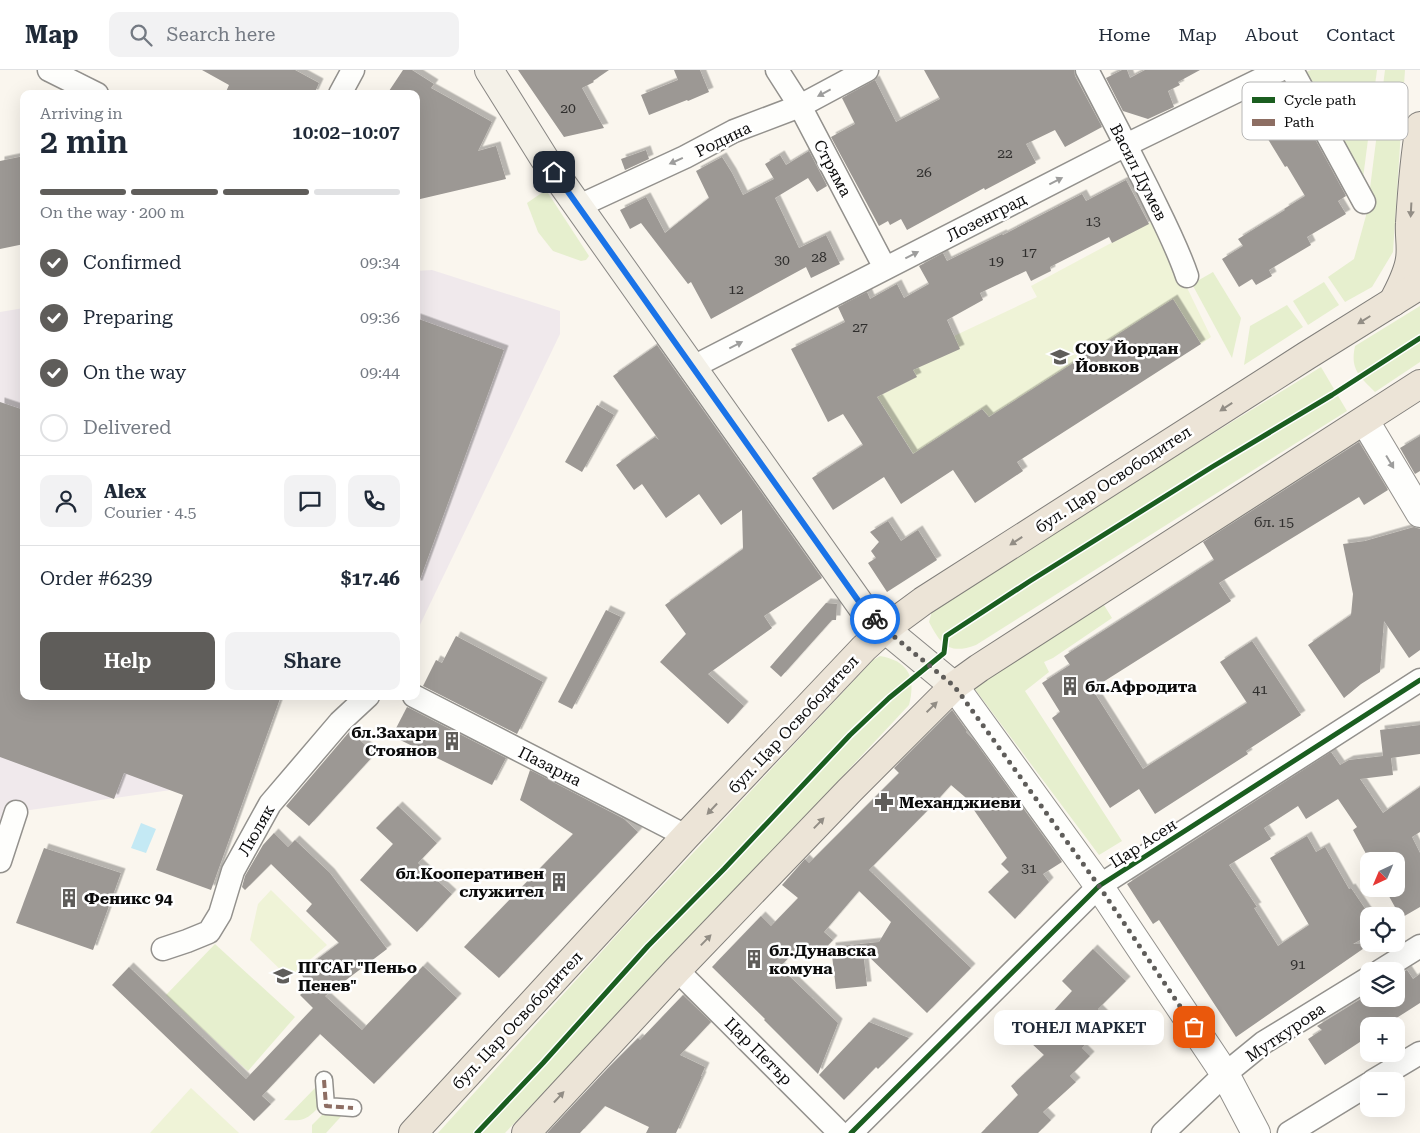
<!DOCTYPE html>
<html lang="en">
<head>
<meta charset="utf-8">
<style>
  :root { --surface:#fff; --page:#f2f2f3; --text:#1f2937; --muted:#747a83; --line:#e0e1e3; --accent:#5f5d5a }
  body { margin:0; font-family:"Roboto Serif",serif; background:var(--page); color:var(--text); height:100vh; display:flex; flex-direction:column; font-size:19px; white-space:nowrap }
  * { box-sizing:border-box; margin:0 }
  p { font-size:16px; color:var(--muted) }
  .icon { flex:none; width:28px; height:28px; fill:none; stroke:currentColor; stroke-width:2; stroke-linecap:round; stroke-linejoin:round }
  .map { position:relative; flex:1; overflow:hidden }
  .details { position:absolute; left:20px; top:20px; width:400px; height:610px; display:flex; flex-direction:column; background:var(--surface); border-radius:10px; box-shadow:0 5px 20px #0002 }
  .details>* { flex:none }
  .needle { width:32px; rotate:224deg }
  .controls { position:absolute; left:1360px; top:782px; display:grid; gap:10px }
  .controls a { display:grid; place-items:center; width:45px; height:45px; border-radius:10px; background:var(--surface); box-shadow:0 5px 20px #0002; font-size:25px }
  .pin { position:absolute; display:grid; place-items:center; width:42px; height:42px; color:#fff; margin:-21px; border-radius:10px; box-shadow:0 2px 8px #0006 }
  .courier { position:absolute; display:grid; place-items:center; width:50px; height:50px; margin:-25px; border:4px solid #1a73e8; border-radius:50%; background:#fff; color:#222; box-shadow:0 1px 6px #0007 }
  .bubble { position:absolute; height:35px; border-radius:10px; background:var(--surface); box-shadow:0 5px 20px #0002; font-size:16px; font-weight:600; line-height:35px; text-align:center }
  .head em { font-style:normal; font-weight:600 }
  .head div { display:flex; flex-direction:column-reverse }
  .head { display:flex; align-items:center; justify-content:space-between; height:85px; padding:0 20px }
  h1 { font-size:32px; font-weight:600; line-height:38px }
  .bar { display:grid; grid-template-columns:repeat(4,1fr); gap:8px 5px; align-content:center; height:60px; padding:0 20px }
  .bar i { height:6px; border-radius:4px; background:var(--line) }
  .bar .selected { background:var(--accent) }
  .bar p { grid-column:span 4 }
  .line { display:flex; align-items:center; gap:12px; padding:0 20px; border-top:1px solid var(--line) }
  .line div { flex:1 }
  .round { display:grid; place-items:center; flex:none; width:52px; height:52px; border-radius:10px; background:var(--page) }
  ol { padding:0 20px; list-style:none }
  li { display:flex; align-items:center; gap:15px; height:55px }
  li p { margin-inline-start:auto }
  li .icon { padding:5px; border-radius:50%; background:var(--accent); color:#fff; stroke-width:4 }
  li:last-child { color:var(--muted) }
  li i { width:28px; height:28px; border:2px solid var(--line); border-radius:50% }
  .action { display:flex; gap:10px; margin-top:auto; padding:10px 20px }
  .action a { flex:1; height:58px; border-radius:10px; background:var(--accent); color:#fff; font-size:20px; font-weight:600; line-height:58px; text-align:center }
  .action a+a { background:var(--page); color:var(--text) }
  header { display:flex; align-items:center; gap:30px; box-sizing:border-box; height:70px; padding:0 25px; background:var(--surface); border-bottom:1px solid var(--line) }
  header strong { font-size:24px }
  nav { display:flex; gap:28px; margin-inline-start:auto; font-size:18px }
  .search { width:350px; height:45px; background:var(--page); display:flex; align-items:center; gap:12px; box-sizing:border-box; padding:0 18px; border-radius:10px; color:var(--muted); font-size:19px }
  .map>svg:first-child { display:block }
</style>
</head>
<body>
<header>
<strong>Map</strong>
<div class="search"><svg class="icon" aria-label="search" viewBox="0 0 24 24"><circle cx="10" cy="10" r="6"/><path d="M15 15l6 6"/></svg>Search here</div>
<nav><a>Home</a><a>Map</a><a>About</a><a>Contact</a></nav>
</header>
<div class="map">
<svg width="1420" height="1063" viewBox="0 0 1420 1063">
  <defs>
    <filter id="shadow"><feDropShadow dx="4.5" dy="-4.5" stdDeviation="0" flood-color="#0004"/></filter>
  </defs>
  <rect width="100%" height="100%" fill="#faf6ee"/>
  <!-- industrial -->
  <g fill="#f0e9ec">
    <path d="M432 200 560 241V264L416 563V201Z"/>
    <path d="M24 238V626L171 720 16 742 0 791V242Z"/>
  </g>
  <!-- green -->
  <g fill="#e6efce">
    <path d="M1311 0H1377L1362 116 1301 4Z"/>
    <path d="M1385 0H1405L1393 182 1372 217 1345 232 1328 207 1354 189 1367 142Z"/>
    <path d="M546 120 589 186 586 190 581 191 553 181 538 162 527 133Z"/>
    <path d="M1213 202 1241 248 1232 288 1192 214Z"/>
    <path d="M1324 212 1339 235 1308 255 1293 231Z"/>
    <path d="M1287 235 1303 257 1244 295 1250 256Z"/>
    <path d="M1420 236V292L1375 322C1359 306 1350 299 1355 276Z"/>
    <path d="M1321 297 1347 341 976 575C949 585 941 575 929 552L932 541 954 523Z"/>
    <path d="M1099 527 1112 548 1053 588 1044 592 1049 602 1025 621 1122 771 1099 785 974 618 990 597Z"/>
    <path d="M880 586C909 591 916 608 909 635L664 897 505 1063H438L624 857 873 590Z"/>
    <path d="M215 874 295 947 248 1001 166 925Z"/>
    <path d="M317 1016 321 1035C306 1050 305 1051 284 1050Z"/>
    <path d="M327 1040 346 1041 326 1063H312V1055Z"/>
  </g>
  <!-- pitch -->
  <g fill="#eff3d7">
    <path d="M1154 150 1211 267 1201 274 1173 230 989 347 982 339 934 370 916 388 877 327 916 307 913 300 922 296 954 266 1037 227 1031 216Z"/>
    <path d="M271 820 327 875 289 908 250 870 258 834Z"/>
    <path d="M191 1018 239 1063H150Z"/>
  </g>
  <!-- water -->
  <path fill="#c4e9f4" d="M141 753 156 759 146 783 131 778Z"/>
  <!-- building -->
  <g fill="#9c9894" filter="url(#shadow)">
    <path d="M202 0H295L319 13 314 24H225L229 15Z"/>
    <path d="M403 0H412L434 14 431 18 492 52 478 81 496 76 506 109 416 130V24H387Z"/>
    <path d="M518 0H609L593 11 594 12 582 18 604 58 564 67Z"/>
    <path d="M674 0H700L709 22 688 31 687 30 649 45 641 25 678 10Z"/>
    <path d="M924 0H1074L1075 6 1102 57 1065 77 1055 60 1026 74 1036 93 985 120 984 118 907 160 901 149 890 155 888 151 879 156 831 67 855 54 842 28 875 10 896 52 940 29Z"/>
    <path d="M1122 0H1127L1130 8 1145 0H1200L1178 12 1180 15 1168 21 1174 37 1148 49 1123 41 1106 8Z"/>
    <path d="M1282 19 1293 36 1296 34 1346 126 1338 131 1346 144 1307 167 1311 175 1269 200 1272 206 1256 215 1252 209 1239 217 1222 189 1243 176 1238 169 1285 140 1284 139 1305 126 1287 96 1285 97 1255 48 1265 42 1259 33Z"/>
    <path d="M646 80 649 89 625 100 621 89Z"/>
    <path d="M809 81 827 116 817 122 808 108 775 128 799 178 826 165 840 194 811 208 806 197 711 249 691 212 688 214 641 153 630 159 620 140 646 127 665 163 709 128 696 101 722 87 732 103 743 125 774 109 765 94 780 85 786 95Z"/>
    <path d="M24 86V174L0 179V91Z"/>
    <path d="M1126 110 1149 154 1112 173 1109 167 1050 197 1051 201 1031 211 1026 201 980 223 983 230 947 250 960 279 913 300 917 307 877 327 913 384 982 339 989 347 1173 229 1201 274 1017 392 1023 401 975 433 953 400 901 434 884 407 833 440 812 408 863 375 843 344 828 352 791 279 845 252 838 237 867 222 870 229 897 214 904 228 929 214 919 196 943 183 947 191 1002 164 1003 165 1082 124 1086 131Z"/>
    <path d="M416 248 504 280 418 515H416Z"/>
    <path d="M657 275 822 508 764 546 772 558 708 604 744 636 728 654 660 592 686 564 665 535 743 479 742 440 721 455 699 424 666 448 642 414 634 420 616 395 655 367 659 370 613 306Z"/>
    <path d="M0 332 24 340V626H281L211 820 156 800 183 725 124 703 114 729 0 687Z"/>
    <path d="M597 335 614 345 582 402 565 392Z"/>
    <path d="M1420 366V401L1415 404 1400 378Z"/>
    <path d="M1359 372 1388 420 1364 435 1359 427 1219 513 1231 531 1092 619 1143 699 1247 633 1220 592 1252 571 1301 645 1246 681 1248 684 1155 744 1139 719 1110 738 1052 648 1060 642 1042 613 1070 595 1064 586 1214 490 1203 472Z"/>
    <path d="M888 451 901 471 918 460 937 490 887 522 868 493 876 488 871 481 879 472 870 462Z"/>
    <path d="M1414 457 1420 459V580L1409 588 1384 551 1380 602 1361 614 1344 628 1308 575 1351 545 1353 524 1343 474 1365 471Z"/>
    <path d="M826 533 837 534 836 550H832L781 607 770 597Z"/>
    <path d="M606 540 621 547 572 639 558 632Z"/>
    <path d="M456 566 543 612 517 664 423 616 436 590 442 593Z"/>
    <path d="M407 637 506 688 492 715 392 666Z"/>
    <path d="M952 640 967 661 966 662 974 670 1062 792 1043 804 1049 812 1015 849 988 822 1009 802 1001 794 1007 788 965 727 951 715 932 736 869 800 971 898 927 943 863 881 867 916 836 919 831 877 879 872 891 852 859 821 824 862 833 870 817 887 802 873 780 897 838 953 818 1004 764 950 765 949 712 897 761 846 771 856 798 828 782 815 805 789 809 793 899 703 894 698Z"/>
    <path d="M1420 655V684L1391 688 1393 705 1360 709 1383 743 1420 717V762L1412 767 1420 783V837L1401 848 1385 819H1396V791H1370L1353 760 1357 757 1338 729 1306 749 1298 736 1264 758 1271 769 1229 795 1257 837 1254 838 1278 876 1309 855 1270 788 1307 766 1316 782 1325 777 1349 819 1351 818 1370 846H1369V865L1353 874H1370L1236 967 1159 850 1153 854 1127 814 1331 682 1340 695 1349 690 1383 686 1380 660Z"/>
    <path d="M350 661 375 684 309 756 286 736Z"/>
    <path d="M530 700 624 749 638 762 499 908 464 877 573 764 520 730Z"/>
    <path d="M398 736 437 773 418 793 452 824 417 862 360 810 393 774 376 758Z"/>
    <path d="M274 763 288 777 295 770 330 803 387 879 325 926 362 960 423 896 457 928 374 1014 320 964 262 1026 271 1034 254 1051 112 915 129 897 246 1009 313 938 300 925 309 917 300 902 339 873 306 841 312 834 271 794 245 820 242 817 245 806 263 775Z"/>
    <path d="M44 778 121 803 93 880 16 853Z"/>
    <path d="M1093 879 1126 911 1098 939 1109 950 1082 978 1090 986 1070 1006 1076 1012 1043 1042 1051 1050 1038 1063H981L1018 1025 1011 1016 1044 985 1031 973 1054 949 1050 945 1072 921 1062 911Z"/>
    <path d="M1407 900 1413 909 1420 904V933L1384 956H1369V966L1325 995 1308 969 1322 960 1317 956 1369 924V929H1396V906Z"/>
    <path d="M683 925 711 952 680 985 705 997 701 1006H702L676 1063H646L649 1057 605 1036 580 1063H547L608 998 638 968 640 970Z"/>
    <path d="M869 952 909 968 878 999 876 997 844 1030 819 1005Z"/>
  </g>
  <g fill="none" stroke-linecap="round" stroke-linejoin="round">
    <!-- pedestrian casing -->
    <g stroke="#93918d" stroke-width="19">
      <path id="pedestrian" d="M324 1010 326 1036 353 1038"/>
    </g>
    <!-- minor casing -->
    <g stroke="#93918d" stroke-width="25">
      <g id="minor">
        <path d="M49 0 97 24"/>
        <path d="M777 0 800 36 885 198"/>
        <path d="M1087 0C1108 40 1128 79 1148 119 1162 148 1177 176 1187 206"/>
        <path d="M1292 0 1364 132"/>
        <path d="M340 24 353 0"/>
        <path d="M579 136 685 87 734 61 800 36 867 0"/>
        <path d="M693 297 1126 75 1280 0"/>
        <path d="M414 626 686 766"/>
        <path d="M0 791 16 742"/>
        <path d="M163 879 187 871 209 862 220 844 233 801 270 734 340 652 368 626"/>
        <path d="M677 900 840 1063"/>
        <path d="M1380 901 1420 876"/>
        <path d="M1373 1011 1420 983"/>
        <path d="M851 1063 1099 816 1420 610"/>
        <path d="M1163 1063 1225 1004 1263 973 1369 908"/>
        <path d="M1289 1063 1369 1014"/>
      </g>
    </g>
    <!-- tertiary casing -->
    <g stroke="#93918d" stroke-width="30">
      <g id="tertiary">
        <path d="M1365 351 1420 443"/>
        <path d="M954 616 1099 816 1225 1004 1256 1063"/>
      </g>
    </g>
    <!-- secondary casing -->
    <g stroke="#898784" stroke-width="30">
      <path id="secondary" d="M489 0 544 88 862 537 885 559 954 616"/>
    </g>
    <!-- primary casing -->
    <g stroke="#807e7a" stroke-width="30">
      <g id="primary">
        <path d="M1393 232C1400 218 1408 204 1410 189 1412 177 1409 165 1410 153 1412 120 1414 90 1420 56"/>
        <path d="M413 1063 686 766 864 578 885 559 923 531 1306 286 1420 215"/>
        <path d="M526 1063 677 900 849 721 954 616 979 598 1420 314"/>
      </g>
    </g>
    <!-- pedestrian -->
    <use href="#pedestrian" stroke="#fefefc" stroke-width="16"/>
    <!-- minor -->
    <use href="#minor" stroke="#fefefc" stroke-width="22"/>
    <!-- tertiary -->
    <use href="#tertiary" stroke="#fefefc" stroke-width="28"/>
    <!-- secondary -->
    <use href="#secondary" stroke="#f4f1e8" stroke-width="28"/>
    <!-- primary -->
    <use href="#primary" stroke="#ece4d7" stroke-width="28"/>
    <!-- quiet -->
    <path stroke="#8d6e63" stroke-width="4" stroke-dasharray="8 4" stroke-linecap="butt" d="M324 1010 326 1036 353 1038"/>
    <!-- cycleway casing -->
    <g stroke="#fff" stroke-width="8">
      <g id="cycleway">
        <path d="M477 1063 543 993 648 876 724 799 850 665 889 628 944 583 946 566 1030 511 1212 397 1332 325 1420 268"/>
        <path d="M851 1063 1099 816 1420 610"/>
      </g>
    </g>
    <!-- cycleway -->
    <use href="#cycleway" stroke="#1b5e20" stroke-width="5"/>
  </g>
  <!-- one-way arrows -->
  <defs><path id="oneway-solid" d="M-6-.8H1V-3.2L6.5 0L1 3.2V.8H-6Z" transform="scale(1.25)"/></defs>
  <g fill="#9d9d9c">
    <use href="#oneway-solid" transform="translate(824 23) rotate(152)"/>
    <use href="#oneway-solid" transform="translate(676 91) rotate(156)"/>
    <use href="#oneway-solid" transform="translate(1056 111) rotate(-27)"/>
    <use href="#oneway-solid" transform="translate(912 185) rotate(-27)"/>
    <use href="#oneway-solid" transform="translate(736 275) rotate(-27)"/>
    <use href="#oneway-solid" transform="translate(1390 392) rotate(59)"/>
  </g>
  <g fill="#928d85">
    <use href="#oneway-solid" transform="translate(1411 140) rotate(93)"/>
    <use href="#oneway-solid" transform="translate(1364 250) rotate(148)"/>
    <use href="#oneway-solid" transform="translate(1226 337) rotate(147)"/>
    <use href="#oneway-solid" transform="translate(1016 471) rotate(147)"/>
    <use href="#oneway-solid" transform="translate(932 637) rotate(-44)"/>
    <use href="#oneway-solid" transform="translate(712 739) rotate(133)"/>
    <use href="#oneway-solid" transform="translate(819 753) rotate(-46)"/>
    <use href="#oneway-solid" transform="translate(706 870) rotate(-46)"/>
    <use href="#oneway-solid" transform="translate(559 1027) rotate(-47)"/>
  </g>
  <g fill="none" stroke-linecap="round" stroke-linejoin="round">
    <!-- done -->
    <path stroke="#5f5d5a" stroke-width="5" stroke-dasharray="0 9" d="M875 549 885 559 954 616 961 625 1099 816 1194 957"/>
    <!-- route -->
    <path stroke="#1a73e8" stroke-width="6" d="M554 102 862 536 875 549"/>
  </g>
  <!-- icons -->
  <defs>
    <g id="school-bare" transform="scale(1.5)"><path d="M0-5L7-2L0 1L-7-2ZM-4 1L0 2.5L4 1V4Q0 6-4 4Z" fill="#5f5d5a" stroke="#fff" stroke-width="2.5" paint-order="stroke"/></g>
    <g id="building-bare" transform="scale(1.5)"><path d="M-4-6H4V6H1V3H-1V6H-4ZM-2.5-4.3h1.7v1.8h-1.7ZM.8-4.3h1.7v1.8H.8ZM-2.5-1h1.7V.8h-1.7ZM.8-1h1.7V.8H.8Z" fill="#5f5d5a" stroke="#fff" stroke-width="2.5" paint-order="stroke"/></g>
    <g id="pharmacy-bare" transform="scale(1.5)"><path d="M-2-6h4v4h4v4h-4v4h-4v-4h-4v-4h4Z" fill="#5f5d5a" stroke="#fff" stroke-width="2.5" paint-order="stroke"/></g>
  </defs>
  <g fill-rule="evenodd">
    <use href="#school-bare" x="1060" y="287"/>
    <use href="#building-bare" x="1070" y="616"/>
    <use href="#building-bare" x="452" y="671"/>
    <use href="#pharmacy-bare" x="884" y="732"/>
    <use href="#building-bare" x="559" y="812"/>
    <use href="#building-bare" x="69" y="828"/>
    <use href="#building-bare" x="754" y="889"/>
    <use href="#school-bare" x="283" y="906"/>
  </g>
  <g text-anchor="middle" stroke-width="5" stroke-linejoin="round" paint-order="stroke">
    <!-- number labels -->
    <g font-size="14" fill="#2f2e2d">
      <text x="568" y="43">20</text>
      <text x="1005" y="88">22</text>
      <text x="924" y="107">26</text>
      <text x="1093" y="156">13</text>
      <text x="1029" y="187">17</text>
      <text x="819" y="192">28</text>
      <text x="782" y="195">30</text>
      <text x="996" y="196">19</text>
      <text x="736" y="224">12</text>
      <text x="860" y="262">27</text>
      <text x="1274" y="457">бл. 15</text>
      <text x="1260" y="624">41</text>
      <text x="1029" y="803">31</text>
      <text x="1298" y="899">91</text>
    </g>
    <!-- street labels -->
    <g font-size="16" fill="#0b0b0b" stroke="#fff">
      <text transform="translate(723 69) rotate(-26)" y="6">Родина</text>
      <text transform="translate(833 98) rotate(62)" y="6">Стряма</text>
      <text transform="translate(1139 102) rotate(63)" y="6">Васил Думев</text>
      <text transform="translate(986 147) rotate(-27)" y="6">Лозенград</text>
      <text transform="translate(1113 409) rotate(-33)" y="6">бул. Цар Освободител</text>
      <text transform="translate(793 654) rotate(-47)" y="6">бул. Цар Освободител</text>
      <text transform="translate(550 696) rotate(27)" y="6">Пазарна</text>
      <text transform="translate(256 760) rotate(-60)" y="6">Люляк</text>
      <text transform="translate(1143 773) rotate(-33)" y="6">Цар Асен</text>
      <text transform="translate(517 950) rotate(-47)" y="6">бул. Цар Освободител</text>
      <text transform="translate(1285 962) rotate(-34)" y="6">Муткурова</text>
      <text transform="translate(759 981) rotate(45)" y="6">Цар Петър</text>
    </g>
    <!-- poi labels -->
    <g font-size="16" font-weight="bold" fill="#0b0b0b" stroke="#fff" text-anchor="start">
      <text x="1075" y="284">СОУ Йордан<tspan x="1075" dy="18">Йовков</tspan></text>
      <text x="1085" y="622">бл.Афродита</text>
      <text x="437" y="668" text-anchor="end">бл.Захари<tspan x="437" dy="18">Стоянов</tspan></text>
      <text x="899" y="738">Механджиеви</text>
      <text x="544" y="809" text-anchor="end">бл.Кооперативен<tspan x="544" dy="18">служител</tspan></text>
      <text x="84" y="834">Феникс 94</text>
      <text x="769" y="886">бл.Дунавска<tspan x="769" dy="18">комуна</tspan></text>
      <text x="298" y="903">ПГСАГ "Пеньо<tspan x="298" dy="18">Пенев"</tspan></text>
    </g>
  </g>
  <!-- legend -->
  <rect x="1242" y="12" width="166" height="58" rx="8" fill="#fff" stroke="#b6b6b6" stroke-width="1"/>
  <rect x="1252" y="27" width="23" height="6" fill="#1b5e20"/>
  <rect x="1252" y="49" width="23" height="7" fill="#8d6e63"/>
  <g font-size="14" fill="#0b0b0b">
    <text x="1284" y="35">Cycle path</text>
    <text x="1284" y="57">Path</text>
  </g>
</svg>
<div class="controls">
<a><svg class="needle" viewBox="-14 -14 28 28"><path d="M0-13l5 13h-10z" fill="#e53935"/><path d="M0 13l5-13h-10z" fill="#747a83"/></svg></a>
<a><svg class="icon" aria-label="locate" viewBox="0 0 24 24"><circle cx="12" cy="12" r="6"/><path d="M12 2v4M12 18v4M2 12h4M18 12h4"/></svg></a>
<a><svg class="icon" aria-label="layers" viewBox="0 0 24 24"><path d="M12 4l9 5-9 5-9-5zM3 14l9 5 9-5"/></svg></a>
<a>+</a>
<a>−</a>
</div>
<div class="pin" style="left:1194px;top:957px;background:#ea580c"><svg class="icon" aria-label="bag" viewBox="0 0 24 24"><path d="M5 8h14l-1 12H6zM9 8a3 3 0 0 1 6 0"/></svg></div>
<div class="pin" style="left:554px;top:102px;background:#1f2937"><svg class="icon" aria-label="home" viewBox="0 0 24 24"><path d="M3 11l9-7 9 7M6 9v11h12V9"/></svg></div>
<div class="courier" style="left:875px;top:549px"><svg class="icon" aria-label="bike" viewBox="0 0 24 24"><circle cx="6" cy="16" r="4"/><circle cx="18" cy="16" r="4"/><path d="M6 16l4-8h5l3 8M10 8l3 8H6M13 5h3"/></svg></div>
<div class="bubble" style="left:994px;top:940px;width:170px">ТОНЕЛ МАРКЕТ</div>
<section class="details">
<div class="head"><div><h1>2 min</h1><p>Arriving in</p></div><em>10:02–10:07</em></div>
<div class="bar"><i class="selected"></i><i class="selected"></i><i class="selected"></i><i></i><p>On the way · 200 m</p></div>
<ol>
<li><svg class="icon" aria-label="check" viewBox="0 0 24 24"><path d="M5 12l5 5 9-10"/></svg>Confirmed<p>09:34</p></li>
<li><svg class="icon" aria-label="check" viewBox="0 0 24 24"><path d="M5 12l5 5 9-10"/></svg>Preparing<p>09:36</p></li>
<li><svg class="icon" aria-label="check" viewBox="0 0 24 24"><path d="M5 12l5 5 9-10"/></svg>On the way<p>09:44</p></li>
<li><i></i>Delivered</li>
</ol>
<div class="line" style="height:90px"><a class="round"><svg class="icon" aria-label="person" viewBox="0 0 24 24"><circle cx="12" cy="8" r="4"/><path d="M4 21q1-7 8-7t8 7"/></svg></a><div><b>Alex</b><p>Courier · 4.5</p></div><a class="round"><svg class="icon" aria-label="chat" viewBox="0 0 24 24"><path d="M4 5h16v11H9l-5 4z"/></svg></a><a class="round"><svg class="icon" aria-label="phone" viewBox="0 0 24 24"><path d="M5 4h4l2 5-3 2q2 4 5 5l2-3 5 2v4C11 20 4 13 5 4z"/></svg></a></div>
<div class="line" style="height:65px"><div>Order #6239</div><b>$17.46</b></div>
<div class="action"><a>Help</a><a>Share</a></div>
</section>
</div>
</body>
</html>
